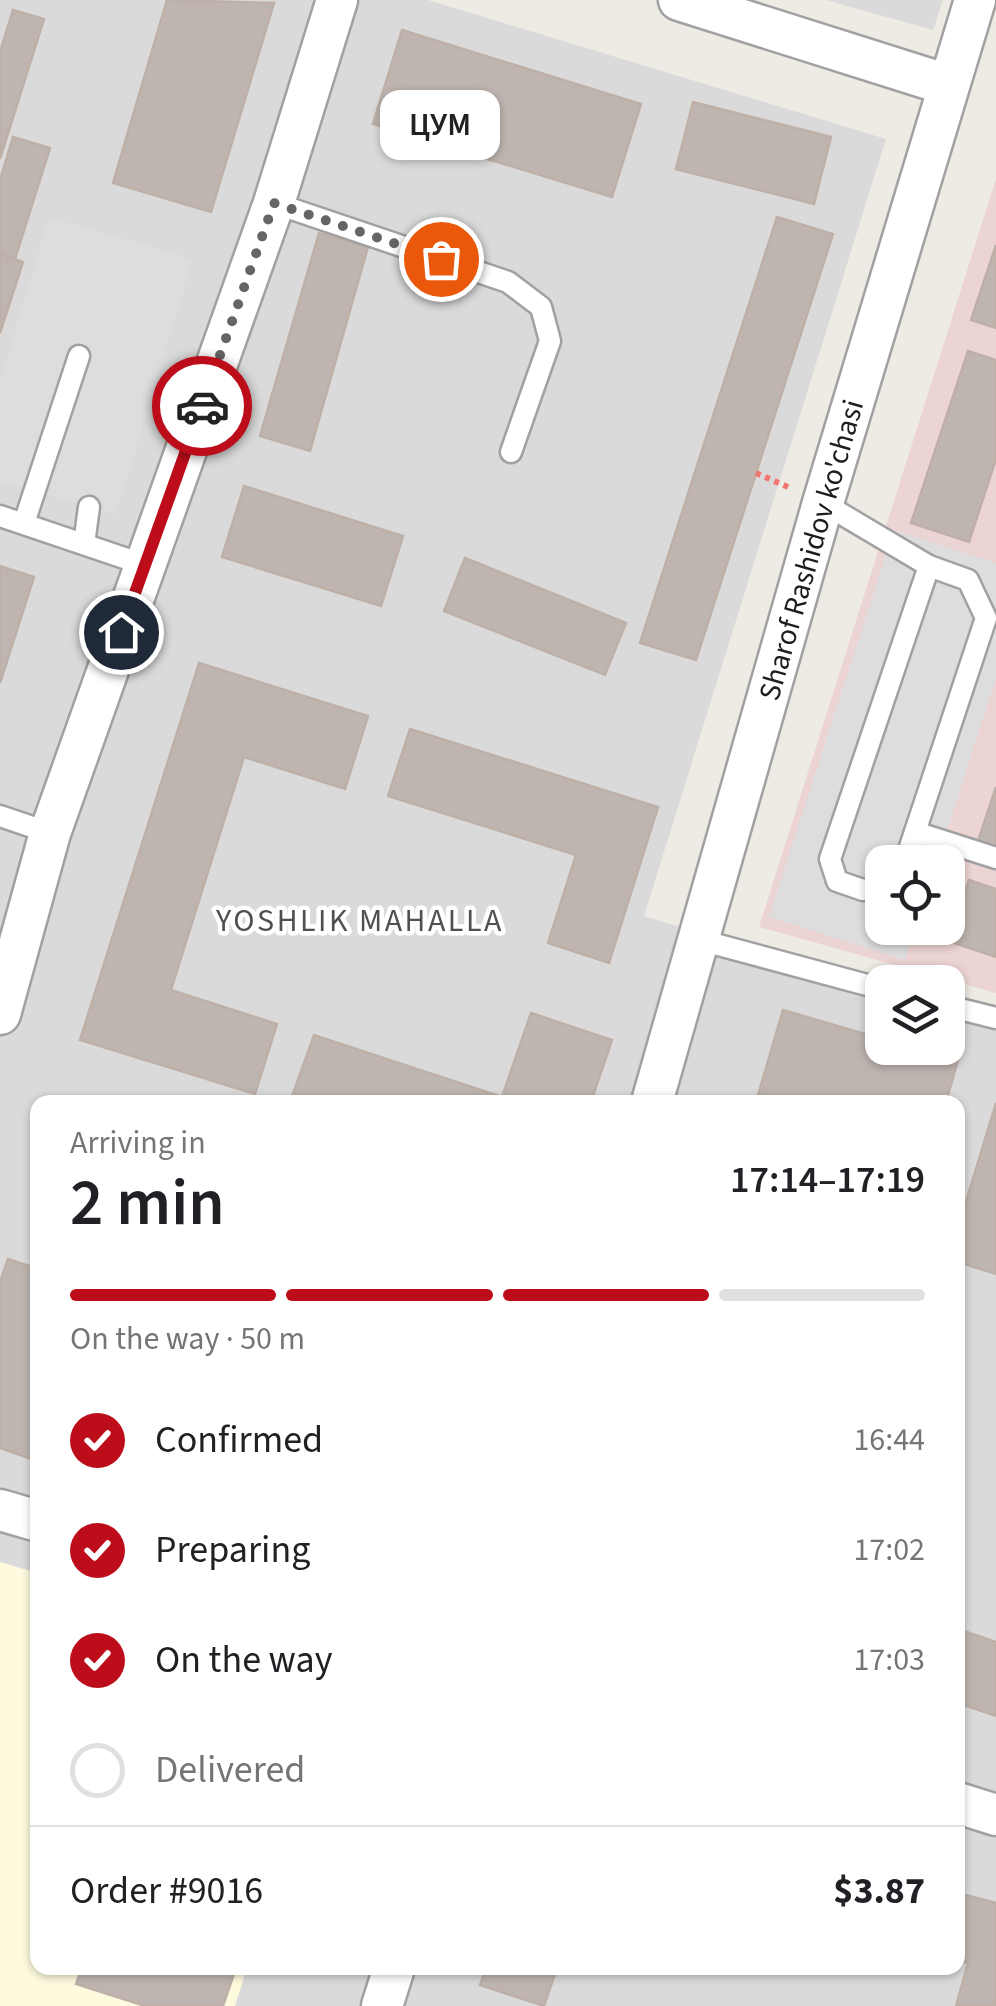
<!DOCTYPE html>
<html lang="en">
<head>
<meta charset="utf-8">
<style>
  :root { --surface:#fff; --page:#f6f6f6; --text:#202124; --muted:#757577; --line:#e0e0e0; --accent:#bd0d1a }
  body { margin:0; font-family:"Source Sans 3",sans-serif; background:var(--page); color:var(--text); height:100vh; display:flex; flex-direction:column; font-size:38px; white-space:nowrap }
  * { box-sizing:border-box; margin:0 }
  p { font-size:32px; color:var(--muted) }
  .icon { flex:none; width:55px; height:55px; fill:none; stroke:currentColor; stroke-width:2; stroke-linecap:round; stroke-linejoin:round }
  .map { position:relative; flex:1; overflow:hidden }
  .panel { position:absolute; left:30px; top:1095px; width:935px; height:880px; display:flex; flex-direction:column; background:var(--surface); border-radius:20px; box-shadow:0 2px 8px #0004 }
  .panel>* { flex:none }
  .tools { position:absolute; left:865px; top:845px; display:grid; gap:20px }
  .tools a { display:grid; place-items:center; width:100px; height:100px; border-radius:20px; background:var(--surface); box-shadow:0 2px 8px #0004; font-size:50px }
  .pin { position:absolute; display:grid; place-items:center; width:85px; height:85px; color:#fff; margin:-42px; border:5px solid #fff; border-radius:50%; box-shadow:0 2px 10px #0007 }
  .courier { position:absolute; display:grid; place-items:center; width:100px; height:100px; margin:-50px; border:8px solid #bd0d1a; border-radius:50%; background:#fff; color:#222; box-shadow:0 2px 12px #0007 }
  .bubble { position:absolute; height:70px; border-radius:20px; background:var(--surface); box-shadow:0 2px 8px #0004; font-size:32px; font-weight:600; line-height:70px; text-align:center }
  .overview em { font-style:normal; font-weight:600 }
  .overview div { display:flex; flex-direction:column-reverse }
  .overview { display:flex; align-items:center; justify-content:space-between; height:170px; padding:0 40px }
  h1 { font-size:65px; font-weight:600; line-height:75px }
  .bar { display:grid; grid-template-columns:repeat(4,1fr); gap:15px 10px; align-content:center; height:120px; padding:0 40px }
  .bar i { height:12px; border-radius:8px; background:var(--line) }
  .bar .selected { background:var(--accent) }
  .bar p { grid-column:span 4 }
  .line { display:flex; align-items:center; gap:25px; padding:0 40px; border-top:2px solid var(--line) }
  .line div { flex:1 }
  ol { padding:0 40px; list-style:none }
  li { display:flex; align-items:center; gap:30px; height:110px }
  li p { margin-inline-start:auto }
  li .icon { padding:10px; border-radius:50%; background:var(--accent); color:#fff; stroke-width:4 }
  li:last-child { color:var(--muted) }
  li i { width:55px; height:55px; border:5px solid var(--line); border-radius:50% }
  .map>svg:first-child { display:block }
</style>
</head>
<body>
<div class="map">
<svg width="996" height="2006" viewBox="0 0 996 2006">
  <rect width="100%" height="100%" fill="#eeeae4"/>
  <!-- residential -->
  <g fill="#dbdada" fill-rule="evenodd">
    <path d="M0 0H428L886 139 644 916 882 988V1048H948V1008L996 1022V2006H0ZM38 1102H958V1968H38Z"/>
    <path d="M826 0H943L933 30Z"/>
  </g>
  <!-- commercial -->
  <path fill="#edd4d4" fill-rule="evenodd" d="M996 179V993L759 927ZM882 862H948V928H882Z"/>
  <!-- education -->
  <path fill="#fdfade" d="M0 1562 37 1573 38 1968H247L235 2006H0Z"/>
  <!-- parking -->
  <g fill="#ddd">
    <path d="M49 217 193 259 116 515 0 481V382Z"/>
    <path d="M894 530 996 563V678L937 862H882V928H916L905 960 769 917Z"/>
  </g>
  <!-- building -->
  <g fill="#beb5b0" stroke="#beb0a7" stroke-width="2.5">
    <path d="M167 0 274 3 211 212 113 183Z"/>
    <path d="M13 10 44 19 0 159V52Z"/>
    <path d="M402 30 641 104 612 197 373 124Z"/>
    <path d="M693 102 831 137 814 204 676 169Z"/>
    <path d="M13 137 50 148 15 259 0 254V180Z"/>
    <path d="M777 217 833 234 696 660 640 643Z"/>
    <path d="M319 233 368 247 310 451 260 436Z"/>
    <path d="M996 245V328L971 320Z"/>
    <path d="M0 254 23 262 0 333Z"/>
    <path d="M968 351 996 360V459L969 542 911 523Z"/>
    <path d="M244 486 403 536 381 606 222 557Z"/>
    <path d="M465 558 626 623 605 675 444 611Z"/>
    <path d="M0 566 34 577 0 683Z"/>
    <path d="M199 663 368 716 345 789 244 757 171 990 277 1024 255 1094 80 1040Z"/>
    <path d="M410 729 658 807 609 963 548 943 576 855 388 796Z"/>
    <path d="M996 787V851L977 844Z"/>
    <path d="M969 880 996 889V957L948 941Z"/>
    <path d="M783 1010 882 1039V1048H913L958 1060 946 1102H756Z"/>
    <path d="M531 1013 612 1040 591 1102H290L314 1035 502 1097Z"/>
    <path d="M996 1103V1274L958 1262V1228Z"/>
    <path d="M8 1259 38 1269V1440L31 1459 0 1448V1282Z"/>
    <path d="M958 1629 996 1642V1716L958 1703Z"/>
    <path d="M958 1893 996 1903V2006H956L968 1963 958 1961Z"/>
    <path d="M82 1968H236L223 2006H145L76 1984Z"/>
    <path d="M486 1968H557L544 2006 480 1985Z"/>
  </g>
  <g fill="none" stroke-linecap="round" stroke-linejoin="round">
    <!-- lane casing -->
    <g stroke="#a1a1a1" stroke-width="25">
      <g id="lane">
        <path d="M274 203 508 282 541 307 550 341 511 452"/>
        <path d="M823 503 929 566 968 580 986 618 905 862"/>
        <path d="M0 516 145 565"/>
        <path d="M24 523 79 356"/>
        <path d="M84 544 89 507"/>
        <path d="M0 816 50 833"/>
        <path d="M915 832 996 858"/>
        <path d="M882 888 863 890 837 881 830 859 929 566"/>
        <path d="M700 940 882 989"/>
        <path d="M948 1006 996 1018"/>
      </g>
    </g>
    <!-- street casing -->
    <g stroke="#a1a1a1" stroke-width="45">
      <g id="street">
        <path d="M679 0 948 85"/>
        <path d="M0 1014 50 833 274 203 337 0"/>
        <path d="M652 1102 823 503 975 0"/>
        <path d="M0 1510 38 1521"/>
        <path d="M958 1803 996 1815"/>
        <path d="M382 2006 394 1968"/>
      </g>
    </g>
    <!-- path -->
    <path stroke="#f07672" stroke-width="6" stroke-dasharray="5 5" stroke-linecap="butt" d="M756 473 790 488"/>
    <!-- lane -->
    <use href="#lane" stroke="#fff" stroke-width="20"/>
    <!-- street -->
    <use href="#street" stroke="#fff" stroke-width="40"/>
  </g>
  <g fill="none" stroke-linecap="round" stroke-linejoin="round">
    <!-- done -->
    <path stroke="#666563" stroke-width="10" stroke-dasharray="0 18" d="M202 406 274 203 441 259"/>
    <!-- route -->
    <path stroke="#bd0d1a" stroke-width="12" d="M121 632 202 406"/>
  </g>
  <g text-anchor="middle" stroke-width="9" stroke-linejoin="round" paint-order="stroke">
    <!-- street labels -->
    <g font-size="30" fill="#1d1d1d" stroke="#fff">
      <text transform="translate(811 550) rotate(-74)" y="10">Sharof Rashidov ko'chasi</text>
    </g>
    <!-- neighbourhood labels -->
    <g font-size="32" letter-spacing="2.5" fill="#505050" stroke="#fff">
      <text x="360" y="931">YOSHLIK MAHALLA</text>
    </g>
  </g>
</svg>
<div class="tools">
<a><svg class="icon" aria-label="locate" viewBox="0 0 24 24"><circle cx="12" cy="12" r="6"/><path d="M12 2v4M12 18v4M2 12h4M18 12h4"/></svg></a>
<a><svg class="icon" aria-label="layers" viewBox="0 0 24 24"><path d="M12 4l9 5-9 5-9-5zM3 14l9 5 9-5"/></svg></a>
</div>
<div class="pin" style="left:441px;top:259px;background:#ea580c"><svg class="icon" aria-label="bag" viewBox="0 0 24 24"><path d="M5 8h14l-1 12H6zM9 8a3 3 0 0 1 6 0"/></svg></div>
<div class="pin" style="left:121px;top:632px;background:#1f2937"><svg class="icon" aria-label="home" viewBox="0 0 24 24"><path d="M3 11l9-7 9 7M6 9v11h12V9"/></svg></div>
<div class="courier" style="left:202px;top:406px"><svg class="icon" aria-label="car" viewBox="0 0 24 24"><path d="M5 17H2v-5l4-1 3-4h7l3 4 3 1v5h-3M9 17h6M6 11h13"/><circle cx="7" cy="17" r="2"/><circle cx="17" cy="17" r="2"/></svg></div>
<div class="bubble" style="left:380px;top:90px;width:120px">ЦУМ</div>
<section class="panel">
<div class="overview"><div><h1>2 min</h1><p>Arriving in</p></div><em>17:14–17:19</em></div>
<div class="bar"><i class="selected"></i><i class="selected"></i><i class="selected"></i><i></i><p>On the way · 50 m</p></div>
<ol>
<li><svg class="icon" aria-label="check" viewBox="0 0 24 24"><path d="M5 12l5 5 9-10"/></svg>Confirmed<p>16:44</p></li>
<li><svg class="icon" aria-label="check" viewBox="0 0 24 24"><path d="M5 12l5 5 9-10"/></svg>Preparing<p>17:02</p></li>
<li><svg class="icon" aria-label="check" viewBox="0 0 24 24"><path d="M5 12l5 5 9-10"/></svg>On the way<p>17:03</p></li>
<li><i></i>Delivered</li>
</ol>
<div class="line" style="height:130px"><div>Order #9016</div><b>$3.87</b></div>
</section>
</div>
</body>
</html>
